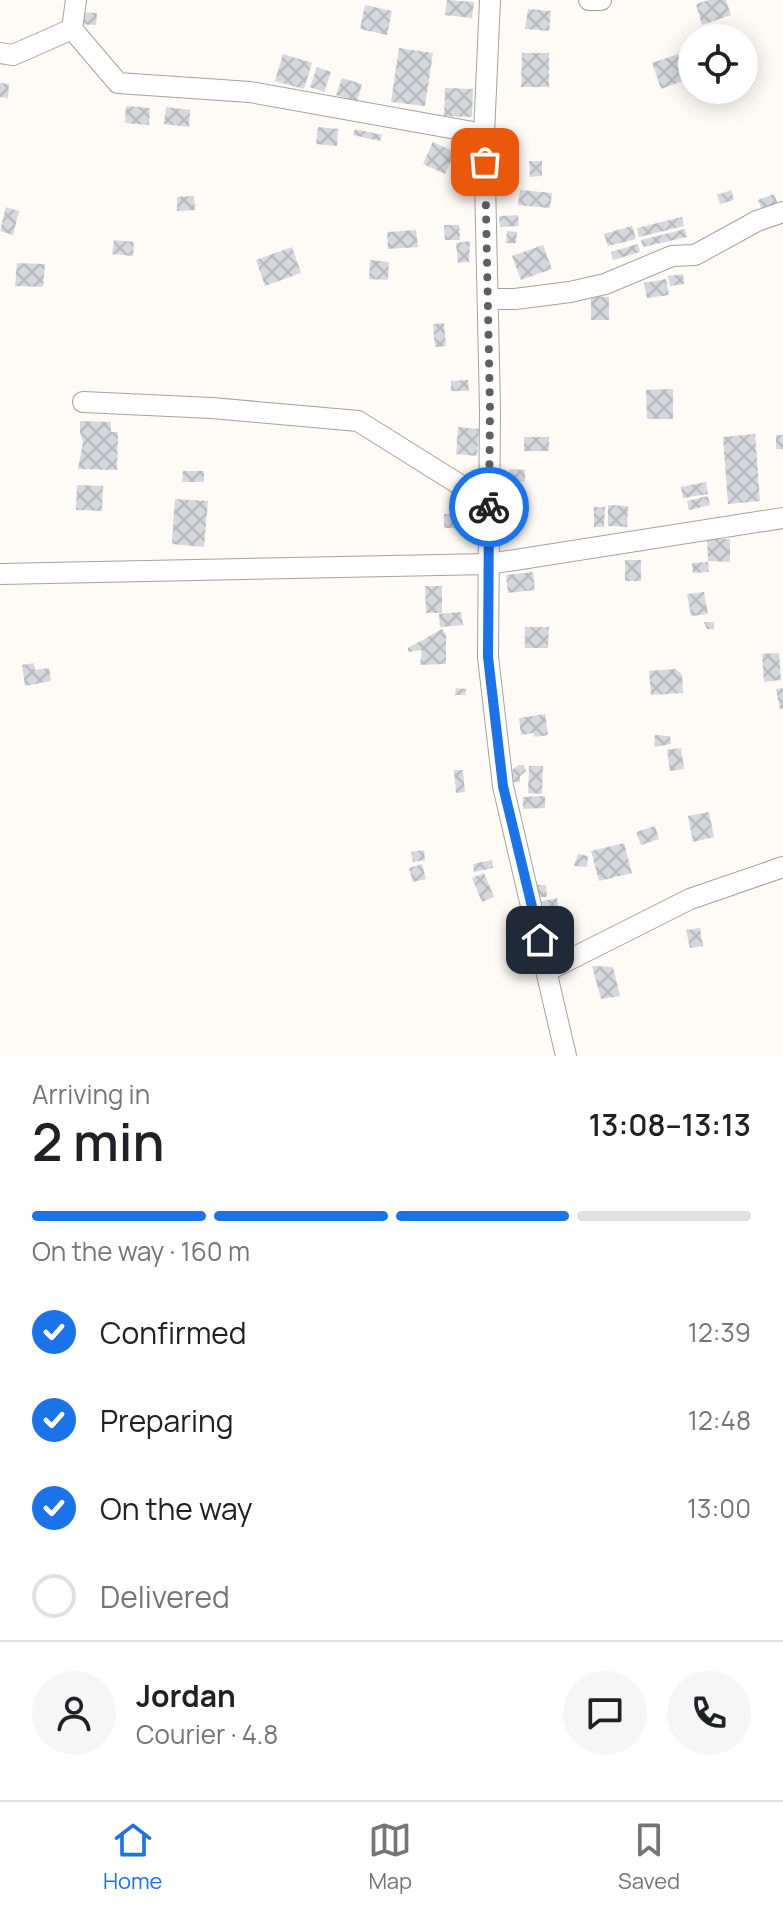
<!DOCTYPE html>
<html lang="en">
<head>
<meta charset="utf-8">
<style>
  :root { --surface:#fff; --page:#f6f6f6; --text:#202124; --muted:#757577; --line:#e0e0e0; --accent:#1a73e8 }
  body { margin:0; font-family:Manrope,sans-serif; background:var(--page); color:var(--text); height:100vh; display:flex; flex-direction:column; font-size:30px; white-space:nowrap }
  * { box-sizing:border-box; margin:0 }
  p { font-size:26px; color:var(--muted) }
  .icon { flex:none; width:44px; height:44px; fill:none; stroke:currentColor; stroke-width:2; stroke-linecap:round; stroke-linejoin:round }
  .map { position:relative; height:1056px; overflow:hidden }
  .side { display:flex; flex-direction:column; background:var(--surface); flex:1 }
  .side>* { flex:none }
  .fabs { position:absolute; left:678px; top:24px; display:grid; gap:16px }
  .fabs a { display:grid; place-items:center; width:80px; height:80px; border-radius:50%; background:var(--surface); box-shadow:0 4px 20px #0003; font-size:40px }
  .pin { position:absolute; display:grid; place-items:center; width:68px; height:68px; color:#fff; margin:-34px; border-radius:16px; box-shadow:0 4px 12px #0006 }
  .courier { position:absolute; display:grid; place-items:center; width:80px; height:80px; margin:-40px; border:6px solid #1a73e8; border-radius:50%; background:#fff; color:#222; box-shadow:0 2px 10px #0007 }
  .headline em { font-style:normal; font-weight:600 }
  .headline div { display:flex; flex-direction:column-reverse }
  .headline { display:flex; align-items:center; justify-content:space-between; height:136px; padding:0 32px }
  h1 { font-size:52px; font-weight:600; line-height:60px }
  .bar { display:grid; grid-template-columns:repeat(4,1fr); gap:12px 8px; align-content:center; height:96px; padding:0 32px }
  .bar i { height:10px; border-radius:6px; background:var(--line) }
  .bar .active { background:var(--accent) }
  .bar p { grid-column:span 4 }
  .line { display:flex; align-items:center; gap:20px; padding:0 32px; border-top:2px solid var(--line) }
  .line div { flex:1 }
  .round { display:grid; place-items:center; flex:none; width:84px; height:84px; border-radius:42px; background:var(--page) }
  ol { padding:0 32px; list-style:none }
  li { display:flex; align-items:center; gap:24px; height:88px }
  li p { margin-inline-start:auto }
  li .icon { padding:8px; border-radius:50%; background:var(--accent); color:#fff; stroke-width:4 }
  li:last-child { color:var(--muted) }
  li i { width:44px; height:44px; border:4px solid var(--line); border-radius:50% }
  .tabs { display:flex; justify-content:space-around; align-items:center; height:112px; border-top:2px solid var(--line); background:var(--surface); font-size:22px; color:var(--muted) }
  .tabs a { display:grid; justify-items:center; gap:4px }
  .tabs .active { color:var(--accent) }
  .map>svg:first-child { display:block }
</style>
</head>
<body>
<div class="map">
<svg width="783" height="1056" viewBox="0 0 783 1056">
  <defs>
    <pattern id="building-cross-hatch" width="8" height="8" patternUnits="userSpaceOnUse" patternTransform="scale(2)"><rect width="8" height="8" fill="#d5d8dd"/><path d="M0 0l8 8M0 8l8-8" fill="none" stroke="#b6b8bc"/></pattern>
  </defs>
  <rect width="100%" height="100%" fill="#fefbf6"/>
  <!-- building -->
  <g fill="url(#building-cross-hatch)">
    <path d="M447 0 474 2 472 18 445 15Z"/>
    <path d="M709 0H726L731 15 702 25 696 4Z"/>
    <path d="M365 5 392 11 387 35 360 29Z"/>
    <path d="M528 9 551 11 549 31 525 29Z"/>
    <path d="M77 12 97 13 96 25 76 24Z"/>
    <path d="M399 48 433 53 425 106 391 102Z"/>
    <path d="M522 53H549V87H521Z"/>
    <path d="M283 54 312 63 304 89 275 81Z"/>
    <path d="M678 54 688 79 661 89 652 63Z"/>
    <path d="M317 67 331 72 324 92 310 87Z"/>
    <path d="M342 78 362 84 357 102 336 95Z"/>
    <path d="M0 83 9 84 8 98 0 97Z"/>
    <path d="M445 88 473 89 472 117 444 116Z"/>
    <path d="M126 106 150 108 149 125 125 123Z"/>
    <path d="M166 107 190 110 189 127 164 124Z"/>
    <path d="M318 127 338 129 337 146 316 144Z"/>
    <path d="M355 129 382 135 380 141 353 135Z"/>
    <path d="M433 142 455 152 445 174 423 164Z"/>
    <path d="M529 161H542V176L530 177Z"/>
    <path d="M520 190 552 193 550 208 518 205Z"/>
    <path d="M731 190 734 200 720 204 717 195Z"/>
    <path d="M774 194 778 204 762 210 758 200Z"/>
    <path d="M194 196 195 210 177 211V197Z"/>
    <path d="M6 207 19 211 13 235 0 231Z"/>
    <path d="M518 215 519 226 500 227 499 216Z"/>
    <path d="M682 217 684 226 639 237 637 228Z"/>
    <path d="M444 225H459L460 240H445Z"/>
    <path d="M632 226 636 239 608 246 604 234Z"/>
    <path d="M685 229 687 237 643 247 641 240Z"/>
    <path d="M416 230 418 247 388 249 387 232Z"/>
    <path d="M507 231 517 232 516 243H506Z"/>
    <path d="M114 240 134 242 133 256 112 254Z"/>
    <path d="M470 241 469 262 458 263 456 243Z"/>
    <path d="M638 244 640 252 613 260 611 252Z"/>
    <path d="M543 245 552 269 521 280 512 256Z"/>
    <path d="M292 247 301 273 265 286 256 260Z"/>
    <path d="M370 260 389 262 388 280 369 279Z"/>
    <path d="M17 263 45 264 43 287 15 286Z"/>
    <path d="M683 274 684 284 670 286 668 276Z"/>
    <path d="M666 279 669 295 647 298 644 283Z"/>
    <path d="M591 296 609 297V320H591Z"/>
    <path d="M444 323 446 346 435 347 433 324Z"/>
    <path d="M468 380 469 391H451V381Z"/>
    <path d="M673 389V419H647L646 390Z"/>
    <path d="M80 421 111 422V432H118L117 470 78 469 83 442 80 432Z"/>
    <path d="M458 427 479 429 477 456 456 454Z"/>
    <path d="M755 434 760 501 728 504 723 437Z"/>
    <rect x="776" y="435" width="7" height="14"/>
    <rect x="524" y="437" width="25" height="14"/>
    <path d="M509 469 525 470V482L509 481Z"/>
    <path d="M183 471H204V482H182Z"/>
    <path d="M706 482 708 494 683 498 681 487Z"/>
    <path d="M77 485 103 486 102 511 76 510Z"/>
    <path d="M708 496 710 505 689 510 687 501Z"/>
    <path d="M508 497H525L524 522H508Z"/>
    <path d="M175 499 208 501 204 547 172 544Z"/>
    <path d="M608 505 628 506 627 527 608 526Z"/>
    <path d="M594 507H605L604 527H594Z"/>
    <rect x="444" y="514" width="13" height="14"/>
    <path d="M707 539H730V562L708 561Z"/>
    <rect x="625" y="560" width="16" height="21"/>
    <path d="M708 562 709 572 693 573 692 563Z"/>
    <path d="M533 572 535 590 508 593 506 575Z"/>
    <path d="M425 586H442V613H426Z"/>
    <path d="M704 592 708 614 691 616 687 594Z"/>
    <path d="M461 612 463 625 440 627 439 614Z"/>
    <path d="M704 622H714V629H707Z"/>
    <path d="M525 627H549L548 648H525Z"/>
    <path d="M442 629 446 635V664L420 665 422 650 408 652V648Z"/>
    <path d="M779 653 781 680 764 682 762 654Z"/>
    <path d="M34 663 35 670 49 668 51 681 25 686 22 665Z"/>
    <path d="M675 669 682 674 683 693 651 695 649 671Z"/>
    <path d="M456 688 466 689 465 695H455Z"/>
    <path d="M783 688V708L780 709 776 689Z"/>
    <path d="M545 714 548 735 535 737 533 733 521 735 519 718Z"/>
    <path d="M655 735 670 736 671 744 654 747Z"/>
    <path d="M681 748 684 769 670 771 667 750Z"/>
    <path d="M518 765H524L526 771 520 776V782H509L510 772Z"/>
    <path d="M529 766H543L542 794 528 793Z"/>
    <path d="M454 770H463L465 792 456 793Z"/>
    <path d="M545 796V808L523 809V797Z"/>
    <path d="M709 812 714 837 693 842 688 816Z"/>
    <path d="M655 826 659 839 641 845 636 832Z"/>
    <path d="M624 843 632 873 599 881 591 851Z"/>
    <path d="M424 850 425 860 413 862 411 852Z"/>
    <path d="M578 854 588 856 587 867 574 866Z"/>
    <path d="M492 860 493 868 474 872 473 864Z"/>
    <path d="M422 864 426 879 413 882 409 868Z"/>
    <path d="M484 873 494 897 482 902 472 878Z"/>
    <path d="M536 885H546L547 897H536Z"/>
    <path d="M557 898 560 916 538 921 534 903Z"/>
    <path d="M559 920 565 938 551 942 545 924Z"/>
    <path d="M700 928 703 946 690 948 686 930Z"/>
    <path d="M592 966 613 967 620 996 601 999Z"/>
  </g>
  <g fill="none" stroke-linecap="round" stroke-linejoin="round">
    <!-- minor casing -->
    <g stroke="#a5a29e" stroke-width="22">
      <g id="minor">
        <path d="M490 0 484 134 490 409 488 657 503 786 566 1056"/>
        <path d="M589 0H601"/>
        <path d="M72 29 76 0"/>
        <path d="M0 53 13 55 72 29 118 83 250 92 484 134"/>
        <path d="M488 299H515L570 292 605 284 672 256 695 255 757 221 783 212"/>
        <path d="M83 402 212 408 358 421 489 503"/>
        <path d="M0 574 489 564 783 518"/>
        <path d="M547 971 690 899 783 867"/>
      </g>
    </g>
    <!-- minor -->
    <use href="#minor" stroke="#fff" stroke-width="20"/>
  </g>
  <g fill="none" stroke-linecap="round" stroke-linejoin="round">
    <!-- done -->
    <path stroke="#615f5d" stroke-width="8" stroke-dasharray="0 14.4" d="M485 162 490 409 489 507"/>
    <!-- route -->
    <path stroke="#1a73e8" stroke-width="10" d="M489 507 488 657 491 683 503 786 540 940"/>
  </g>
</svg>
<div class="fabs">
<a><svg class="icon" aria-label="locate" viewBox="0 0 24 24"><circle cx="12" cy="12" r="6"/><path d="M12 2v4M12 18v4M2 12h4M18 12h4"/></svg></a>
</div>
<div class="pin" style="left:485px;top:162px;background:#ea580c"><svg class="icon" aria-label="bag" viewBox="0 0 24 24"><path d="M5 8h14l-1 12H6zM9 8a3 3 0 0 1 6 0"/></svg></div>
<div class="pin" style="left:540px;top:940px;background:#1f2937"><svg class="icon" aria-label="home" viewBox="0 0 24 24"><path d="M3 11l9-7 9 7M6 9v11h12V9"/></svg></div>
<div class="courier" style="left:489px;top:507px"><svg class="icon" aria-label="bike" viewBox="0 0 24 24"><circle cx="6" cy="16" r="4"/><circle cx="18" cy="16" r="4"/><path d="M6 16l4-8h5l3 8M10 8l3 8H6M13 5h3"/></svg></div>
</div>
<section class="side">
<div class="headline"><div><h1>2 min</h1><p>Arriving in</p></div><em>13:08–13:13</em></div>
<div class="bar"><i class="active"></i><i class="active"></i><i class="active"></i><i></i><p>On the way · 160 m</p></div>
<ol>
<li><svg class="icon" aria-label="check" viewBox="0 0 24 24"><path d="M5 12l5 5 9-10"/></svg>Confirmed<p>12:39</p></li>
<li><svg class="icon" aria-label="check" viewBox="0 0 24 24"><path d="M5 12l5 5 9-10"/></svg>Preparing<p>12:48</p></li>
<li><svg class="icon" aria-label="check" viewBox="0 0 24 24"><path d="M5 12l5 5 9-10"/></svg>On the way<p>13:00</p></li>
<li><i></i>Delivered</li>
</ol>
<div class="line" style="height:144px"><a class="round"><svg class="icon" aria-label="person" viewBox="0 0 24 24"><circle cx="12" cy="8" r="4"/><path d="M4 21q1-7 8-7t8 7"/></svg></a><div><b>Jordan</b><p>Courier · 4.8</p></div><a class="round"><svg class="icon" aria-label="chat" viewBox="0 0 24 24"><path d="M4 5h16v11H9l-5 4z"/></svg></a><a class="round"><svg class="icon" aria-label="phone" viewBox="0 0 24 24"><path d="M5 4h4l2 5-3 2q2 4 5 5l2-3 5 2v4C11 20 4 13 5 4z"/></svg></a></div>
</section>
<nav class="tabs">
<a class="active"><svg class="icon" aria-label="home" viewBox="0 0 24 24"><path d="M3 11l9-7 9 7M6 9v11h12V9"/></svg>Home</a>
<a><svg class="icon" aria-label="map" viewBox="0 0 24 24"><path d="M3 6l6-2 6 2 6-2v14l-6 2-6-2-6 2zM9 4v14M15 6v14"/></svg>Map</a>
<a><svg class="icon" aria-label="saved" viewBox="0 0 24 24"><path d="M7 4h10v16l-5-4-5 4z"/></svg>Saved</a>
</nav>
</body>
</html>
